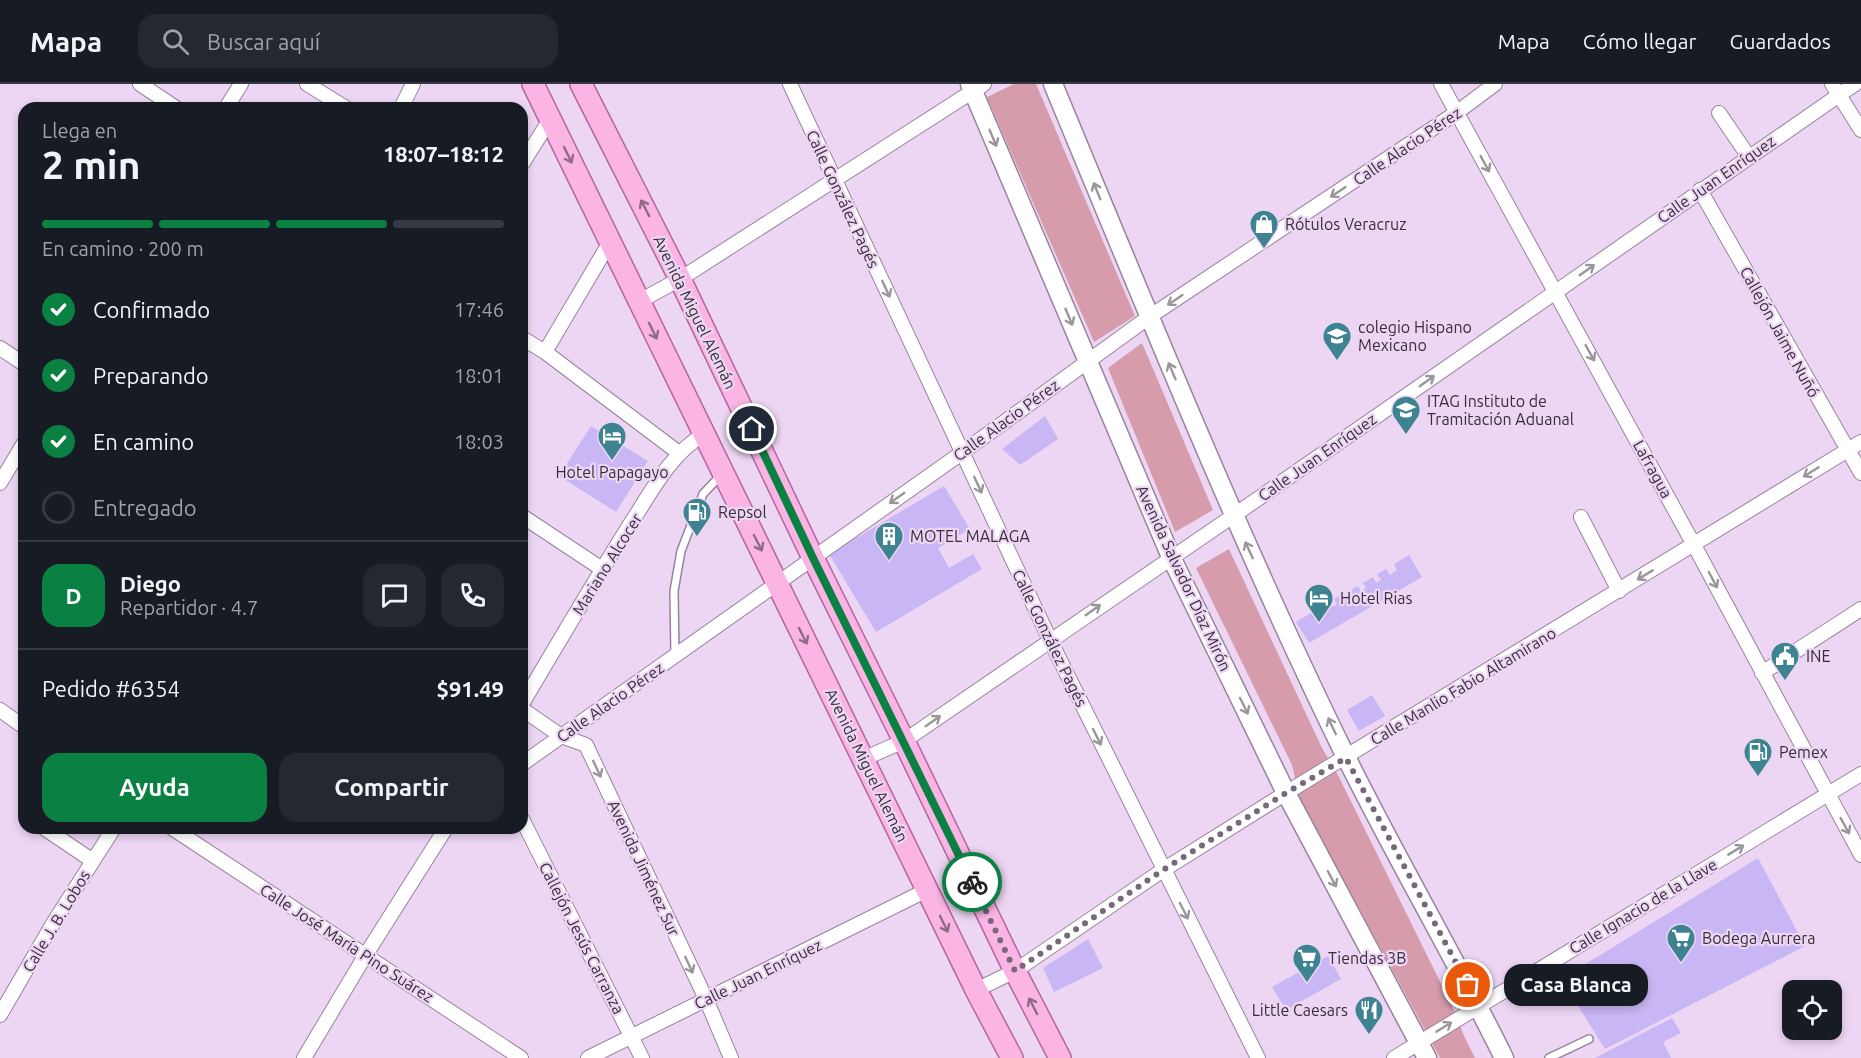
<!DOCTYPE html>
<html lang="es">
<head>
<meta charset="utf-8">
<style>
  :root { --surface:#171b24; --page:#242831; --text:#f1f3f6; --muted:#9ea1a6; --line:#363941; --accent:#0b8043 }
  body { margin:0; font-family:Ubuntu,sans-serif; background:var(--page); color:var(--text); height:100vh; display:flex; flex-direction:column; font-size:22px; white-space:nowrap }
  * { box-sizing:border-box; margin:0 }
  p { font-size:20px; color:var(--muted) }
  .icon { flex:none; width:33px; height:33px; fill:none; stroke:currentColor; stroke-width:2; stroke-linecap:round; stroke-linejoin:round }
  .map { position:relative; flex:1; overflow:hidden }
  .panel { position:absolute; left:18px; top:18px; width:510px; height:732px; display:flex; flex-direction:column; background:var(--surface); border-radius:18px; box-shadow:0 3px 9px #0003 }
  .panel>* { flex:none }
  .fabs { position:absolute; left:1782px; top:896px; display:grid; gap:12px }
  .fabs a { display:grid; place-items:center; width:60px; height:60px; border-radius:12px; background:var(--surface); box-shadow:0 3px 9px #0003; font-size:30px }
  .pin { position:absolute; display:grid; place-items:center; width:51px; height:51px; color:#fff; margin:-26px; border:3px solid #fff; border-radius:50%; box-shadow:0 2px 6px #0007 }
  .courier { position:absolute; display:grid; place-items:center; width:60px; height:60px; margin:-30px; border:4px solid #0b8043; border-radius:50%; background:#fff; color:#222; box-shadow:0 2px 8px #0007 }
  .bubble { position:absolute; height:42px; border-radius:18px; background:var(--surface); box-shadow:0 3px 9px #0003; font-size:20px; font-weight:700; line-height:42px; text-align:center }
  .summary em { font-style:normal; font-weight:700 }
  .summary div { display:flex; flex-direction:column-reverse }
  .summary { display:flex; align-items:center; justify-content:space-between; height:102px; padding:0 24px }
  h1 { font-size:39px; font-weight:700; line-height:45px }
  .bar { display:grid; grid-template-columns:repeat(4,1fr); gap:9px 6px; align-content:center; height:72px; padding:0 24px }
  .bar i { height:8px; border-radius:4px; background:var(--line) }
  .bar .current { background:var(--accent) }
  .bar p { grid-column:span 4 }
  .line { display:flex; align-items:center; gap:15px; padding:0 24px; border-top:2px solid var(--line) }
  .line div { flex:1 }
  .round { display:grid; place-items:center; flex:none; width:63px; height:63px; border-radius:18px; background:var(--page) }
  ol { padding:0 24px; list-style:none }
  li { display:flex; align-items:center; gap:18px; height:66px }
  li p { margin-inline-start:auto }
  li .icon { padding:6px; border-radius:50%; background:var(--accent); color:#fff; stroke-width:4 }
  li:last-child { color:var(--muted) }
  li i { width:33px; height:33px; border:3px solid var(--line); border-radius:50% }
  .cta { display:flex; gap:12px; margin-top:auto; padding:12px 24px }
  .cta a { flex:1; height:69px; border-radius:18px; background:var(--accent); color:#fff; font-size:24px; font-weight:700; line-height:69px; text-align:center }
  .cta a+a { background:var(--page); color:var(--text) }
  header { display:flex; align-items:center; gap:36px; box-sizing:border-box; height:84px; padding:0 30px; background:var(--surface); border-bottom:2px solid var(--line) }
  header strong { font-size:28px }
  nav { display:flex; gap:33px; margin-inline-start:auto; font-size:21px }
  .search { width:420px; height:54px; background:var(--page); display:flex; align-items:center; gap:15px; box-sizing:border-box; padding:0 21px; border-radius:18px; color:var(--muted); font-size:22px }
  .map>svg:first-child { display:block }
</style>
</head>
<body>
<header>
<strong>Mapa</strong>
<div class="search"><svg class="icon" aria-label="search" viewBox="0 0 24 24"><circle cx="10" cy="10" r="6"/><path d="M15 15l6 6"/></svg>Buscar aquí</div>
<nav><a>Mapa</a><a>Cómo llegar</a><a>Guardados</a></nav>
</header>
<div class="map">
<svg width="1861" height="974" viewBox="0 0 1861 974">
  <rect width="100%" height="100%" fill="#edd6f4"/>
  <!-- green -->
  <g fill="#d69cab">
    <path d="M1014 0H1036L1135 232 1094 258 987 13Z"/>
    <path d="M1142 259 1213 426 1175 448 1108 284Z"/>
    <path d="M1229 465 1322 664 1338 691 1453 924 1464 952 1475 974H1440L1300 715 1292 681 1196 484Z"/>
  </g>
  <!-- building -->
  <g fill="#c9b7f5">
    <path d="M1045 332 1058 355 1020 381 1002 365Z"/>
    <path d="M591 342 648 377 616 428 559 392Z"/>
    <path d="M944 402 970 445 938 464 949 484 973 470 982 485 876 548 829 470Z"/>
    <path d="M1409 471 1422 493 1309 559 1296 538 1329 518 1332 523 1337 520 1334 515 1343 510 1346 516 1352 512 1349 507 1358 502 1361 507 1366 504 1363 499 1373 493 1376 499 1381 496 1377 490 1386 485 1390 491 1397 486 1394 480Z"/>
    <path d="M1372 611 1385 632 1359 647 1347 626Z"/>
    <path d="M1758 774 1805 862 1605 965 1561 895Z"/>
    <path d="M1088 855 1103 884 1054 908 1043 884Z"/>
    <path d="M1328 872 1341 895 1286 926 1272 903Z"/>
    <path d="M1672 934 1681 949 1663 958 1671 974H1595Z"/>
  </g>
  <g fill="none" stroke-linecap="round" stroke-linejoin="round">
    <!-- service casing -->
    <g stroke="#98839e" stroke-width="10">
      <g id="service">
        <path d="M675 572 674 507 681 467 703 410 721 391"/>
        <path d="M1549 974 1589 955"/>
      </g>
    </g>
    <!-- minor casing -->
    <g stroke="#98839e" stroke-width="16">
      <g id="minor">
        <path d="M140 0 176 24"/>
        <path d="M307 0 346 24"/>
        <path d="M790 0 1050 556 1258 974"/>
        <path d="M1441 0 1694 461 1861 771"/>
        <path d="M1832 0 1861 46"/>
        <path d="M226 24 241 0"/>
        <path d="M401 24 413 0"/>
        <path d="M1719 29 1749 73"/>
        <path d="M522 80 551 34"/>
        <path d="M1700 106 1861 389"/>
        <path d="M638 218 680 195 984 0"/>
        <path d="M522 254 545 268 679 369"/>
        <path d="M0 264 24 280"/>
        <path d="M545 268 610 158"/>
        <path d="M0 399 24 359"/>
        <path d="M522 432 602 485"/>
        <path d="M1581 433 1619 507"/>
        <path d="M1762 589 1861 525"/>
        <path d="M522 620C557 561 592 501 629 442 651 409 669 371 704 350"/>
        <path d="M522 625 561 652 586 661 706 915 731 974"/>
        <path d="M0 626 24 643"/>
        <path d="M863 675 904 657 1233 432 1855 0"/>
        <path d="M522 680 963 368 1149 233 1456 29 1495 0"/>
        <path d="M522 735 642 974"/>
        <path d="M44 744 93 777"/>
        <path d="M172 744 521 974"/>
        <path d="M976 906 1015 887 1163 786 1286 709 1861 358"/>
        <path d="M0 931 54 838 114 744"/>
        <path d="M304 974 365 872 446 744"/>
        <path d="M588 974 927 806"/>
        <path d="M1394 974 1861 690"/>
      </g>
    </g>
    <!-- secondary casing -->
    <g stroke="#98839e" stroke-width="21">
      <g id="secondary">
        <path d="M970 0 1171 473 1286 709 1427 974"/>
        <path d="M1053 0C1147 226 1238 453 1346 673 1396 774 1454 872 1504 974"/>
      </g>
    </g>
    <!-- primary casing -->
    <g stroke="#b4669d" stroke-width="24">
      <g id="primary">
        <path d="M533 0 976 906 1012 974"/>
        <path d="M581 0 680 195 813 474 904 657 1015 887 1060 974"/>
      </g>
    </g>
    <!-- service -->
    <use href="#service" stroke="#fff" stroke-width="7"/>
    <!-- minor -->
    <use href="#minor" stroke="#fff" stroke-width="14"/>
    <!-- secondary -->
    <use href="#secondary" stroke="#fff" stroke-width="18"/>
    <!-- primary -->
    <use href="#primary" stroke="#fab5e5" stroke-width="21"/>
  </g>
  <!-- one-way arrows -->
  <defs><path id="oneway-shaft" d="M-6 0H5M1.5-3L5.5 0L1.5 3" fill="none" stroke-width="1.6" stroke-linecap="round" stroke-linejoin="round" transform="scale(1.5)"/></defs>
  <g stroke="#9b969c">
    <use href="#oneway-shaft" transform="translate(993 54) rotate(67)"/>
    <use href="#oneway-shaft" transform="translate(1485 80) rotate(61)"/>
    <use href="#oneway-shaft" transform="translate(1097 107) rotate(-112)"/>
    <use href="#oneway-shaft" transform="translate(1338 108) rotate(146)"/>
    <use href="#oneway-shaft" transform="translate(1587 186) rotate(-35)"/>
    <use href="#oneway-shaft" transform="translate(886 205) rotate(65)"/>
    <use href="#oneway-shaft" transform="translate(1175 216) rotate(146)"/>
    <use href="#oneway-shaft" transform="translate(1069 233) rotate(67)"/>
    <use href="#oneway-shaft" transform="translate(1590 269) rotate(61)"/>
    <use href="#oneway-shaft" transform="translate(1172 287) rotate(-113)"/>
    <use href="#oneway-shaft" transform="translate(1427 297) rotate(-35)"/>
    <use href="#oneway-shaft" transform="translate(1811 388) rotate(148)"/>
    <use href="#oneway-shaft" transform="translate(978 401) rotate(65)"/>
    <use href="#oneway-shaft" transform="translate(897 414) rotate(145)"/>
    <use href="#oneway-shaft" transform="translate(1249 466) rotate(-115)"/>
    <use href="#oneway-shaft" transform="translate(1645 491) rotate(149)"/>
    <use href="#oneway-shaft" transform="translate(1713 496) rotate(62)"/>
    <use href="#oneway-shaft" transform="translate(1093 526) rotate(-35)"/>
    <use href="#oneway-shaft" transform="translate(1244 622) rotate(64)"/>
    <use href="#oneway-shaft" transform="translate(933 637) rotate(-35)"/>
    <use href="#oneway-shaft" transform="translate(1332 642) rotate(-115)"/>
    <use href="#oneway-shaft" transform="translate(1097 653) rotate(64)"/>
    <use href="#oneway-shaft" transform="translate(597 685) rotate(65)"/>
    <use href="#oneway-shaft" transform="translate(1845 742) rotate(61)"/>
    <use href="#oneway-shaft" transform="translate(1736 766) rotate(-31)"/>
    <use href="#oneway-shaft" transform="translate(1332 795) rotate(62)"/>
    <use href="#oneway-shaft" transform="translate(1184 827) rotate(63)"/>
    <use href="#oneway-shaft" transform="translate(689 881) rotate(65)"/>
    <use href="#oneway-shaft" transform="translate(1444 943) rotate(-32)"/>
  </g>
  <g stroke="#8f6b86">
    <use href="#oneway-shaft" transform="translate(568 71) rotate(64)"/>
    <use href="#oneway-shaft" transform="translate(645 124) rotate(-117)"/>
    <use href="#oneway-shaft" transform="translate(653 247) rotate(64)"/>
    <use href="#oneway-shaft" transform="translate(758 459) rotate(63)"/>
    <use href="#oneway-shaft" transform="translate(803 552) rotate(64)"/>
    <use href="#oneway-shaft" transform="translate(944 840) rotate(64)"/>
    <use href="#oneway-shaft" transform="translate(1033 922) rotate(-117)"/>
  </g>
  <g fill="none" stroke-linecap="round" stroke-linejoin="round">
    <!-- done -->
    <path stroke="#77697a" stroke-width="6" stroke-dasharray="0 10.8" d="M972 798 1015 887 1163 786 1286 709 1346 674 1468 901"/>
    <!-- route -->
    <path stroke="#0b8043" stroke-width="8" d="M752 345 813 474 972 798"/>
  </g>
  <!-- icons -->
  <defs>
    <g id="shop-pin" transform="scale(1.5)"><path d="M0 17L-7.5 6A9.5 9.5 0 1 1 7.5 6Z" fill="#3e8391" stroke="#edd6f4"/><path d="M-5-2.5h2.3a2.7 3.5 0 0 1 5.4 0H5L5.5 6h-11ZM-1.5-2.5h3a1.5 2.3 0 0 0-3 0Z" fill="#fff"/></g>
    <g id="school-pin" transform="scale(1.5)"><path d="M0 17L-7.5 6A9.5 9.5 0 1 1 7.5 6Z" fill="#3e8391" stroke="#edd6f4"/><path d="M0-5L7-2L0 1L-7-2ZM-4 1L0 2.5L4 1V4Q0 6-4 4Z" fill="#fff"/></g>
    <g id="hotel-pin" transform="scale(1.5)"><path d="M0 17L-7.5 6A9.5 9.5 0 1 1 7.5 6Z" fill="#3e8391" stroke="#edd6f4"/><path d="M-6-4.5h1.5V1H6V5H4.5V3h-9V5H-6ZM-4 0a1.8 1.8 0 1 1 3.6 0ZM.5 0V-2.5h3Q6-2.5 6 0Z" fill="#fff"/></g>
    <g id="fuel-pin" transform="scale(1.5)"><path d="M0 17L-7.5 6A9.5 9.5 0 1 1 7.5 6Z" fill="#3e8391" stroke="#edd6f4"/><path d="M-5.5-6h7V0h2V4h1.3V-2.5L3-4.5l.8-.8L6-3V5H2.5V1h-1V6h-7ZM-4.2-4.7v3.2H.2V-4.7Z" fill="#fff"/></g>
    <g id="building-pin" transform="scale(1.5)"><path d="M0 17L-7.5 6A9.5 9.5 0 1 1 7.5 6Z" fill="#3e8391" stroke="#edd6f4"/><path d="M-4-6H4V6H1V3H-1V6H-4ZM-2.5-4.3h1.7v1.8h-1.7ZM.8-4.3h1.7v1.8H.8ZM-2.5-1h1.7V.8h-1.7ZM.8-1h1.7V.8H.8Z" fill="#fff"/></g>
    <g id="civic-pin" transform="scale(1.5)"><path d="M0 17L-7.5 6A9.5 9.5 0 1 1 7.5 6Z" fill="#3e8391" stroke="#edd6f4"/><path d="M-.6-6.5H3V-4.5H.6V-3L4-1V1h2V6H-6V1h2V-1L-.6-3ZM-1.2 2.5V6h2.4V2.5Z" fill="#fff"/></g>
    <g id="supermarket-pin" transform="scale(1.5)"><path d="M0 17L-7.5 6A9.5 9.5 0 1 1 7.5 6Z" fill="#3e8391" stroke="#edd6f4"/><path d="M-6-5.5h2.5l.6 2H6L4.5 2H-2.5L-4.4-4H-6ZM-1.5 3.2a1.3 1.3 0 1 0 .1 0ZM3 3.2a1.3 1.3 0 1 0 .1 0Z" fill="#fff"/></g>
    <g id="restaurant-pin" transform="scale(1.5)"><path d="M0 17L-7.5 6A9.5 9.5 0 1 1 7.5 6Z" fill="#3e8391" stroke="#edd6f4"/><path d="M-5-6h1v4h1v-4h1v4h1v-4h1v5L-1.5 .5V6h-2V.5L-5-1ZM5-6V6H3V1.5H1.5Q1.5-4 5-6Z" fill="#fff"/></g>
  </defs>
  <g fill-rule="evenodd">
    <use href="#shop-pin" x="1264" y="140"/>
    <use href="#school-pin" x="1337" y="252"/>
    <use href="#school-pin" x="1406" y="326"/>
    <use href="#hotel-pin" x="612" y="352"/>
    <use href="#fuel-pin" x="697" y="428"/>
    <use href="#building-pin" x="889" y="452"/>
    <use href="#hotel-pin" x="1319" y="514"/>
    <use href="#civic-pin" x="1785" y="572"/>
    <use href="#fuel-pin" x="1758" y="668"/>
    <use href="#supermarket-pin" x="1681" y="854"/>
    <use href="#supermarket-pin" x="1307" y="874"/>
    <use href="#restaurant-pin" x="1369" y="926"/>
  </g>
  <g text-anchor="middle" stroke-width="4.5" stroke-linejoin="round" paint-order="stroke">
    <!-- street labels -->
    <g font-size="16" fill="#372e39" stroke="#edd6f4">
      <text transform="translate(1407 62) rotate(-34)" y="6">Calle Alacio Pérez</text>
      <text transform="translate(1716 95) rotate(-35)" y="6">Calle Juan Enríquez</text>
      <text transform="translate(843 115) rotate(65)" y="6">Calle González Pagés</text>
      <text transform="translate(695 228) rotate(64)" y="6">Avenida Miguel Alemán</text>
      <text transform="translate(1780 248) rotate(61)" y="6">Callejón Jaime Nuñó</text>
      <text transform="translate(1006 336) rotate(-36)" y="6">Calle Alacio Pérez</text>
      <text transform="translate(1317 373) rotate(-35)" y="6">Calle Juan Enríquez</text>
      <text transform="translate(1653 385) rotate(61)" y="6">Lafragua</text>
      <text transform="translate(607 480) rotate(-58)" y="6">Mariano Alcocer</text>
      <text transform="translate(1184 494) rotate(65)" y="6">Avenida Salvador Díaz Mirón</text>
      <text transform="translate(1050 554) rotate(64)" y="6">Calle González Pagés</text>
      <text transform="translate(1463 602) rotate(-31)" y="6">Calle Manlio Fabio Altamirano</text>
      <text transform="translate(610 618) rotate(-35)" y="6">Calle Alacio Pérez</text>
      <text transform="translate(867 681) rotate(64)" y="6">Avenida Miguel Alemán</text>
      <text transform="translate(644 784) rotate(65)" y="6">Avenida Jiménez Sur</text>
      <text transform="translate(1643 822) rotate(-31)" y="6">Calle Ignacio de la Llave</text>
      <text transform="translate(56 837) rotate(-59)" y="6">Calle J. B. Lobos</text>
      <text transform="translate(582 854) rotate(63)" y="6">Callejón Jesús Carranza</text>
      <text transform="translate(347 859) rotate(33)" y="6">Calle José María Pino Suárez</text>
      <text transform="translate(758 890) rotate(-26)" y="6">Calle Juan Enríquez</text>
    </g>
    <!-- poi labels -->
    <g font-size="16" fill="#372e39" stroke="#edd6f4" text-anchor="start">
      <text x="1285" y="146">Rótulos Veracruz</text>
      <text x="1358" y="249">colegio Hispano<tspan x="1358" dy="18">Mexicano</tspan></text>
      <text x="1427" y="323">ITAG Instituto de<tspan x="1427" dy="18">Tramitación Aduanal</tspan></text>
      <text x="612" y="394" text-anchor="middle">Hotel Papagayo</text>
      <text x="718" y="434">Repsol</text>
      <text x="910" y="458">MOTEL MALAGA</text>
      <text x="1340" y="520">Hotel Rias</text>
      <text x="1806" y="578">INE</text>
      <text x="1779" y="674">Pemex</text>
      <text x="1702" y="860">Bodega Aurrera</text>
      <text x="1328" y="880">Tiendas 3B</text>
      <text x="1348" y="932" text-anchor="end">Little Caesars</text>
    </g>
  </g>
</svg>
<div class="fabs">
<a><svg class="icon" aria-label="locate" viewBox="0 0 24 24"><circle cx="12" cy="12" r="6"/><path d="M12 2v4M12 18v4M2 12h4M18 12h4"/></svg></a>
</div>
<div class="pin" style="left:1468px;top:901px;background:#ea580c"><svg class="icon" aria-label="bag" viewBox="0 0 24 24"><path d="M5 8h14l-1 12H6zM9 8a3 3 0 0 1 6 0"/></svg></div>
<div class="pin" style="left:752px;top:345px;background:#1f2937"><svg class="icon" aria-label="home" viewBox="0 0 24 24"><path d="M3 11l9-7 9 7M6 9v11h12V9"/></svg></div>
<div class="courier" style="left:972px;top:798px"><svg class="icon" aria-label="bike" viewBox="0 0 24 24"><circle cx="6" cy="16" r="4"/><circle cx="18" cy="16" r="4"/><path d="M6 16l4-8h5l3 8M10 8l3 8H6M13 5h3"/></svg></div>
<div class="bubble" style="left:1504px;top:880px;width:144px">Casa Blanca</div>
<section class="panel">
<div class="summary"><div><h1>2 min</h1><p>Llega en</p></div><em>18:07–18:12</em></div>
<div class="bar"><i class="current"></i><i class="current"></i><i class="current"></i><i></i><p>En camino · 200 m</p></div>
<ol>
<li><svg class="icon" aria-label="check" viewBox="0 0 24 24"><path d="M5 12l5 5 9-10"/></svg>Confirmado<p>17:46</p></li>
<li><svg class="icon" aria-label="check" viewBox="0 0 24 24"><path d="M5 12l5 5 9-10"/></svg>Preparando<p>18:01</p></li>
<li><svg class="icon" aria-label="check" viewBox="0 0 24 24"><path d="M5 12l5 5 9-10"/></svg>En camino<p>18:03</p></li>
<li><i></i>Entregado</li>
</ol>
<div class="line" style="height:108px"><b class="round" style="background:var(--accent);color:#fff">D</b><div><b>Diego</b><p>Repartidor · 4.7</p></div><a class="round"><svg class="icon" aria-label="chat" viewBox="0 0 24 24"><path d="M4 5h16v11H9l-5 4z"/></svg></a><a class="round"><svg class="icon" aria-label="phone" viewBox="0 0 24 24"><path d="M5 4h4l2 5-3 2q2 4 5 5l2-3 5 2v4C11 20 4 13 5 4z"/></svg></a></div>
<div class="line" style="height:78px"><div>Pedido #6354</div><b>$91.49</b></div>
<div class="cta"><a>Ayuda</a><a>Compartir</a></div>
</section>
</div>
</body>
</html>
